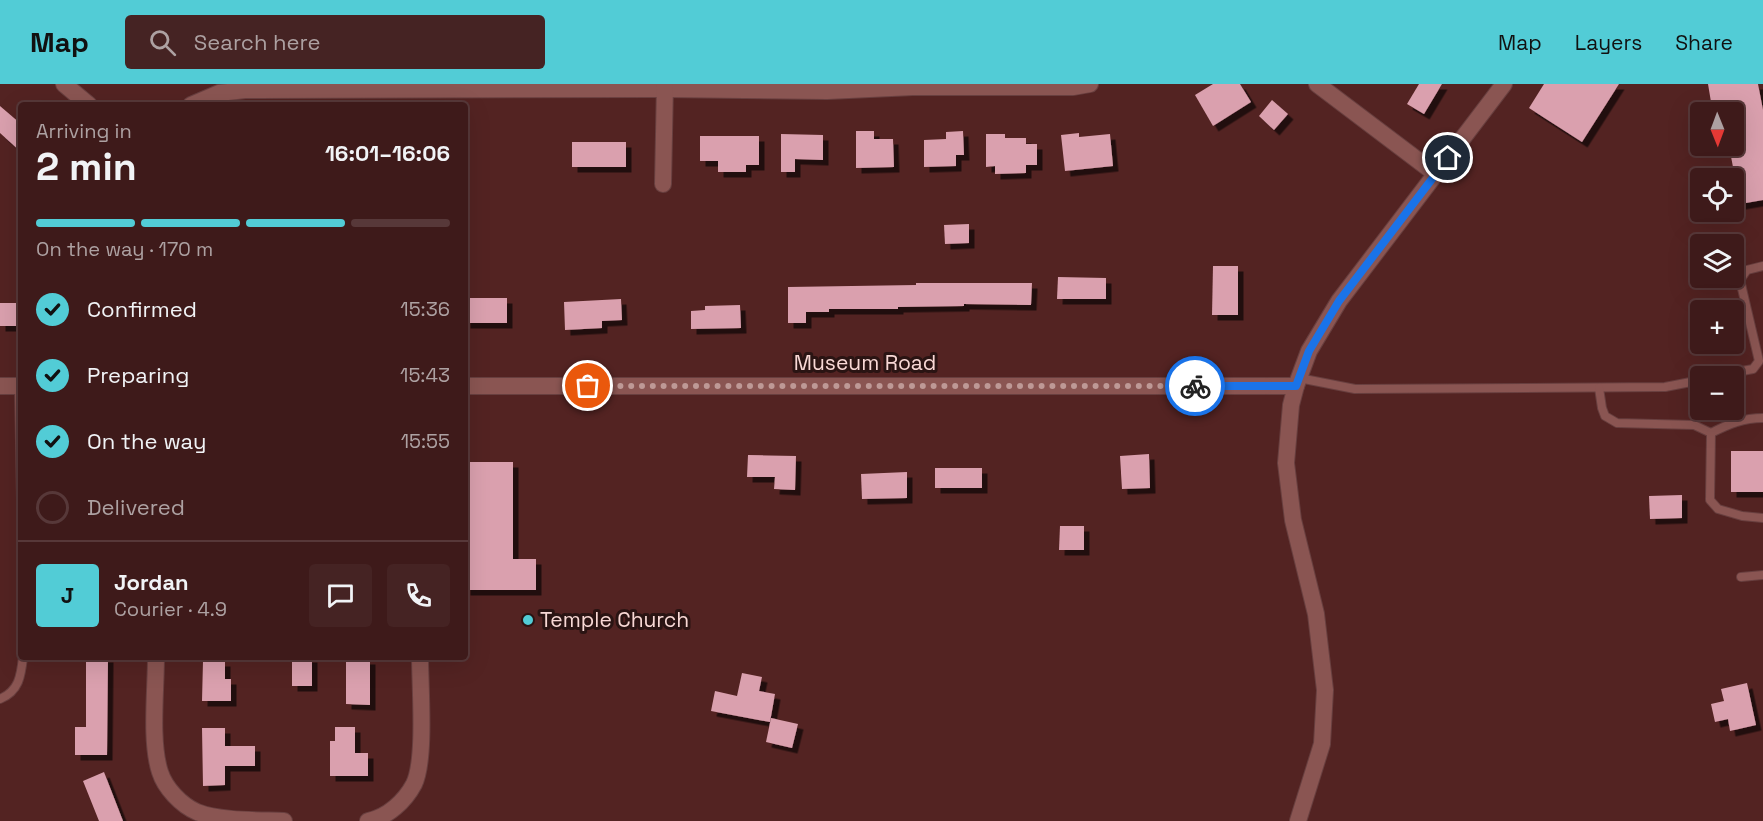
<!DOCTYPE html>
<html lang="en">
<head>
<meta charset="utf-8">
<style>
  :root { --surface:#3e1a1a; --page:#452323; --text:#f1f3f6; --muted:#ada1a2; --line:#573839; --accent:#52ccd6 }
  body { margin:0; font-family:"Space Grotesk",sans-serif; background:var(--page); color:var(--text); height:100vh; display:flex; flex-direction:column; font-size:22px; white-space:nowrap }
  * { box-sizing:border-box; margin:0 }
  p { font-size:20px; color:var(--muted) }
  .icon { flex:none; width:33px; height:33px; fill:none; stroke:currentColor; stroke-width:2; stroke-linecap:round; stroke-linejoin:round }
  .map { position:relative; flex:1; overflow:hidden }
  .drawer { position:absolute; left:18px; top:18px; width:450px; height:558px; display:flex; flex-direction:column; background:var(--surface); border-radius:6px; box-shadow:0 6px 24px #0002,0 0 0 2px var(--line) }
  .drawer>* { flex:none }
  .needle { width:39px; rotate:179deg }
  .fabs { position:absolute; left:1690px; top:18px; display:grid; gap:12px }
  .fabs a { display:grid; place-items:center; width:54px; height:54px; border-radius:6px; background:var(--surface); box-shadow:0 6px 24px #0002,0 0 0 2px var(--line); font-size:30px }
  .pin { position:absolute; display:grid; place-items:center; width:51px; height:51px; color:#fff; margin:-26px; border:3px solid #fff; border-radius:50%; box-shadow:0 2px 6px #0007 }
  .courier { position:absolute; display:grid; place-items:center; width:60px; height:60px; margin:-30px; border:4px solid #1a73e8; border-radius:50%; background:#fff; color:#222; box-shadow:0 2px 8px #0007 }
  .head em { font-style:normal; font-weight:700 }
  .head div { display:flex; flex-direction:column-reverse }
  .head { display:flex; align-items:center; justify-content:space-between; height:102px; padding:0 18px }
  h1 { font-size:39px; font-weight:700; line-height:45px }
  .bar { display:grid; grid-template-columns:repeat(4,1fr); gap:9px 6px; align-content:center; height:72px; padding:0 18px }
  .bar i { height:8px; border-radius:4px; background:var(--line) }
  .bar .active { background:var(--accent) }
  .bar p { grid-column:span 4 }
  .line { display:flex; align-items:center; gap:15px; padding:0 18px; border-top:2px solid var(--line) }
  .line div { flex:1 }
  .round { display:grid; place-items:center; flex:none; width:63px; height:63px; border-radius:6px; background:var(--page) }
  ol { padding:0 18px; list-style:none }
  li { display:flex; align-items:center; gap:18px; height:66px }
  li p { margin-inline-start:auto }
  li .icon { padding:6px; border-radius:50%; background:var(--accent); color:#111; stroke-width:4 }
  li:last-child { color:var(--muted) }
  li i { width:33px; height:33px; border:3px solid var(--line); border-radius:50% }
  header { display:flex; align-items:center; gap:36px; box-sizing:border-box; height:84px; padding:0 30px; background:var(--accent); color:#111 }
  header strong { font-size:28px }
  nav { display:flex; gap:33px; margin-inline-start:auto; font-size:21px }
  .search { width:420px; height:54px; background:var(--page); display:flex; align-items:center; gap:15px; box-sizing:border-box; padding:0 21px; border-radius:6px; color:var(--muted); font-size:22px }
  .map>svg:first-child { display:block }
</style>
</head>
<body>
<header>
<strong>Map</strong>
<div class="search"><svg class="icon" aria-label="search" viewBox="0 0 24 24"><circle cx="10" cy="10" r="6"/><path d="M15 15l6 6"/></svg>Search here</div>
<nav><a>Map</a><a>Layers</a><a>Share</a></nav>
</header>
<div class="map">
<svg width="1763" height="737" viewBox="0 0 1763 737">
  <defs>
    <filter id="shadow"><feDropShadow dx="5.5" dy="5.5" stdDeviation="0" flood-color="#0009"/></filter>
  </defs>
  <rect width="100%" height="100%" fill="#532322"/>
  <!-- building -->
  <g fill="#daa0ae" filter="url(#shadow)">
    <path d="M1213 0H1240L1251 18 1213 42 1195 11Z"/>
    <path d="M1419 0H1442L1424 30 1407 20Z"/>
    <path d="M1544 0H1619L1582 58 1529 24Z"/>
    <path d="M1708 0H1758L1763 26V116L1740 120 1729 62H1734V28H1723L1722 22 1712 24Z"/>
    <path d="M1272 16 1288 30 1274 46 1259 32Z"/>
    <path d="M0 22 21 40V68L0 49Z"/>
    <path d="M856 47H874V55H893L894 83 856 84Z"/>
    <path d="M963 47 964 71H956V82L924 83V56L946 55V48Z"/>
    <path d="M1079 49V53L1110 50 1113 82 1065 87 1061 51Z"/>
    <path d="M781 50 823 51V76L795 75V88H781Z"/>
    <path d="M986 50H1005V54H1026V60H1037V81H1026V89L995 90V82L986 83Z"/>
    <path d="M700 52H759V81H746V88H718V77H700Z"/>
    <rect x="572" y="58" width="54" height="25"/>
    <path d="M969 140V159L945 160 944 141Z"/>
    <path d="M1213 182H1238V231H1212Z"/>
    <path d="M1058 193 1106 194V215H1057Z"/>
    <path d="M916 199H1032L1031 221 964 220V222L898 223V225H829V228H806V239H788V203L916 201Z"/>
    <rect x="465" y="214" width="42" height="25"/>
    <path d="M621 215 622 236 602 237V244L565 246 564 218Z"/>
    <rect x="0" y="219" width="21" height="23"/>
    <path d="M740 221 741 244 691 245V227L705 226V222Z"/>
    <rect x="1731" y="367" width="32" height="41"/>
    <path d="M1149 370 1150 404 1122 405 1120 372Z"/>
    <path d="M748 371 796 372 795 406 774 405 775 393H747Z"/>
    <path d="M465 378H513V475H536V506H465Z"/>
    <rect x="935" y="384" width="47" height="20"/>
    <path d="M907 388V414L862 415 861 390Z"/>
    <path d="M1682 411V434L1650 435 1649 412Z"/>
    <path d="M1060 442H1084V466H1059Z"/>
    <path d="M86 573H108L107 671H75V643H86Z"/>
    <rect x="292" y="573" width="20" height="29"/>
    <path d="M346 575H370V621L346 620Z"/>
    <path d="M203 577H225V595H231V617H202Z"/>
    <path d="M742 589 762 593 759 607 775 610 770 638 711 627 715 607 737 612Z"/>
    <path d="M1747 599 1756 641 1730 647 1728 635 1715 638 1711 620 1724 617 1721 605Z"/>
    <path d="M771 634 798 640 792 664 766 658Z"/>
    <path d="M335 643H355V669H368V692H330V657H335Z"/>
    <path d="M202 644H225V662H255V682H225V701L203 702Z"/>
    <path d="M104 688 123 737H99L83 697Z"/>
  </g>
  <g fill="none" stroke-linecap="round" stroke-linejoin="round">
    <!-- service casing -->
    <g stroke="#683f3f" stroke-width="10">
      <g id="service">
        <path d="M1715 292 1753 285 1759 277 1740 196 1747 186 1763 182"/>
        <path d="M1299 294 1355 305 1665 303 1701 296"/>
        <path d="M19 302 21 416"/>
        <path d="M1599 304 1602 324 1605 332 1617 339 1694 341 1711 349"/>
        <path d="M1763 334C1743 334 1729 340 1711 349L1710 416 1718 425 1742 432 1763 434"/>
        <path d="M1741 493 1763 491"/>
        <path d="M0 615C19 607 21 592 23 573"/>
      </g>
    </g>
    <!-- minor casing -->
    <g stroke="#683f3f" stroke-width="18">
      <g id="minor">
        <path d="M64 0 89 21"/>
        <path d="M1317 0 1436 90"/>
        <path d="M191 21 219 9 245 6 665 5 827 7 913 3H1073L1090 0"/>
        <path d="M663 100 665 0"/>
        <path d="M1265 302H1296"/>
        <path d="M156 573C156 606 150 658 160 688 165 704 181 721 197 728 219 737 259 736 284 737"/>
        <path d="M368 737C388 733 405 717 414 700 426 675 420 603 420 573"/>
      </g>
    </g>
    <!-- tertiary casing -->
    <g stroke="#683f3f" stroke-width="18">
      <g id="tertiary">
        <path d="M0 302H21"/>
        <path d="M465 302H1265"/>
        <path d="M1298 737 1322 660 1325 606 1316 530 1293 436 1286 379 1291 321 1296 302 1309 267 1339 217 1504 0"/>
      </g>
    </g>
    <!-- service -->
    <use href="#service" stroke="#8a5552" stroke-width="8"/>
    <!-- minor -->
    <use href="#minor" stroke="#8a5552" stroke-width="16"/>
    <!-- tertiary -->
    <use href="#tertiary" stroke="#8a5552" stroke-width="16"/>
  </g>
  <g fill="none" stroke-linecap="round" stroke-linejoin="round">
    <!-- done -->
    <path stroke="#be9996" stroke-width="6" stroke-dasharray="0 10.8" d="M588 302H1195"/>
    <!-- route -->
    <path stroke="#1a73e8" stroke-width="8" d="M1195 302H1296L1309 267 1339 217 1448 74"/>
  </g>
  <!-- markers -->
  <circle fill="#52ccd6" stroke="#2a1413" stroke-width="2" cx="528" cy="536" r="6"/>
  <g text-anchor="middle" stroke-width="6" stroke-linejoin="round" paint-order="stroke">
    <!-- street labels -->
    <g font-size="21" fill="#f8d8d5" stroke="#2a1413">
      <text x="865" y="286">Museum Road</text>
    </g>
    <!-- poi labels -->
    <g font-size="21" fill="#f8d8d5" stroke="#2a1413" text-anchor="start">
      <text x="540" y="543">Temple Church</text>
    </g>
  </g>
</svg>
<div class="fabs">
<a><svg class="needle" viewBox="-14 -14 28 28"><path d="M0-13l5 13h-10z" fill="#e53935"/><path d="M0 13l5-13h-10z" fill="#ada1a2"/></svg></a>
<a><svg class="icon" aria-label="locate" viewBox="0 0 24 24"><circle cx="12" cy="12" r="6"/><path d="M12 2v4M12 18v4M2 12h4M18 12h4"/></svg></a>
<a><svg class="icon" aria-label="layers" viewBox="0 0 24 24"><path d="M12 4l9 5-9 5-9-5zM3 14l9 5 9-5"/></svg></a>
<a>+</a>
<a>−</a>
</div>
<div class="pin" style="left:588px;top:302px;background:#ea580c"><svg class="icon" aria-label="bag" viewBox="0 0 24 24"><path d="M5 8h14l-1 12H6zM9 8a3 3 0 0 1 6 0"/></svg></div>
<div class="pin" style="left:1448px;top:74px;background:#1f2937"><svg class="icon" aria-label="home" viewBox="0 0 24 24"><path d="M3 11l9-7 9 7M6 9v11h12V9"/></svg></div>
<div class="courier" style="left:1195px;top:302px"><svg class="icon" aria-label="bike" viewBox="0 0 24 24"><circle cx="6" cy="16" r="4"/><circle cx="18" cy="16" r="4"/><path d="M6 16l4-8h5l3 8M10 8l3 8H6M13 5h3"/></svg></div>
<section class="drawer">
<div class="head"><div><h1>2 min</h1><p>Arriving in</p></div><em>16:01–16:06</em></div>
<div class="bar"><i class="active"></i><i class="active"></i><i class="active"></i><i></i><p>On the way · 170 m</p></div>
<ol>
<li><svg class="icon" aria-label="check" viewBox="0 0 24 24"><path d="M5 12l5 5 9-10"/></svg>Confirmed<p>15:36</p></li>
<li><svg class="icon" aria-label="check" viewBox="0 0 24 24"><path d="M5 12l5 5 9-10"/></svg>Preparing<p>15:43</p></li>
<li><svg class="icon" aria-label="check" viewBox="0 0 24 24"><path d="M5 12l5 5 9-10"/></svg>On the way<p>15:55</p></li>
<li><i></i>Delivered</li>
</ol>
<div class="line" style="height:108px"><b class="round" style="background:var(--accent);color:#111">J</b><div><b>Jordan</b><p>Courier · 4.9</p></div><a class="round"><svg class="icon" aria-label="chat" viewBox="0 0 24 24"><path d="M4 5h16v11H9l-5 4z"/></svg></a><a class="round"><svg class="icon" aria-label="phone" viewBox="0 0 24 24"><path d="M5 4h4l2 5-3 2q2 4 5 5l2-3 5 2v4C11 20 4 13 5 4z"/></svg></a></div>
</section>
</div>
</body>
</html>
